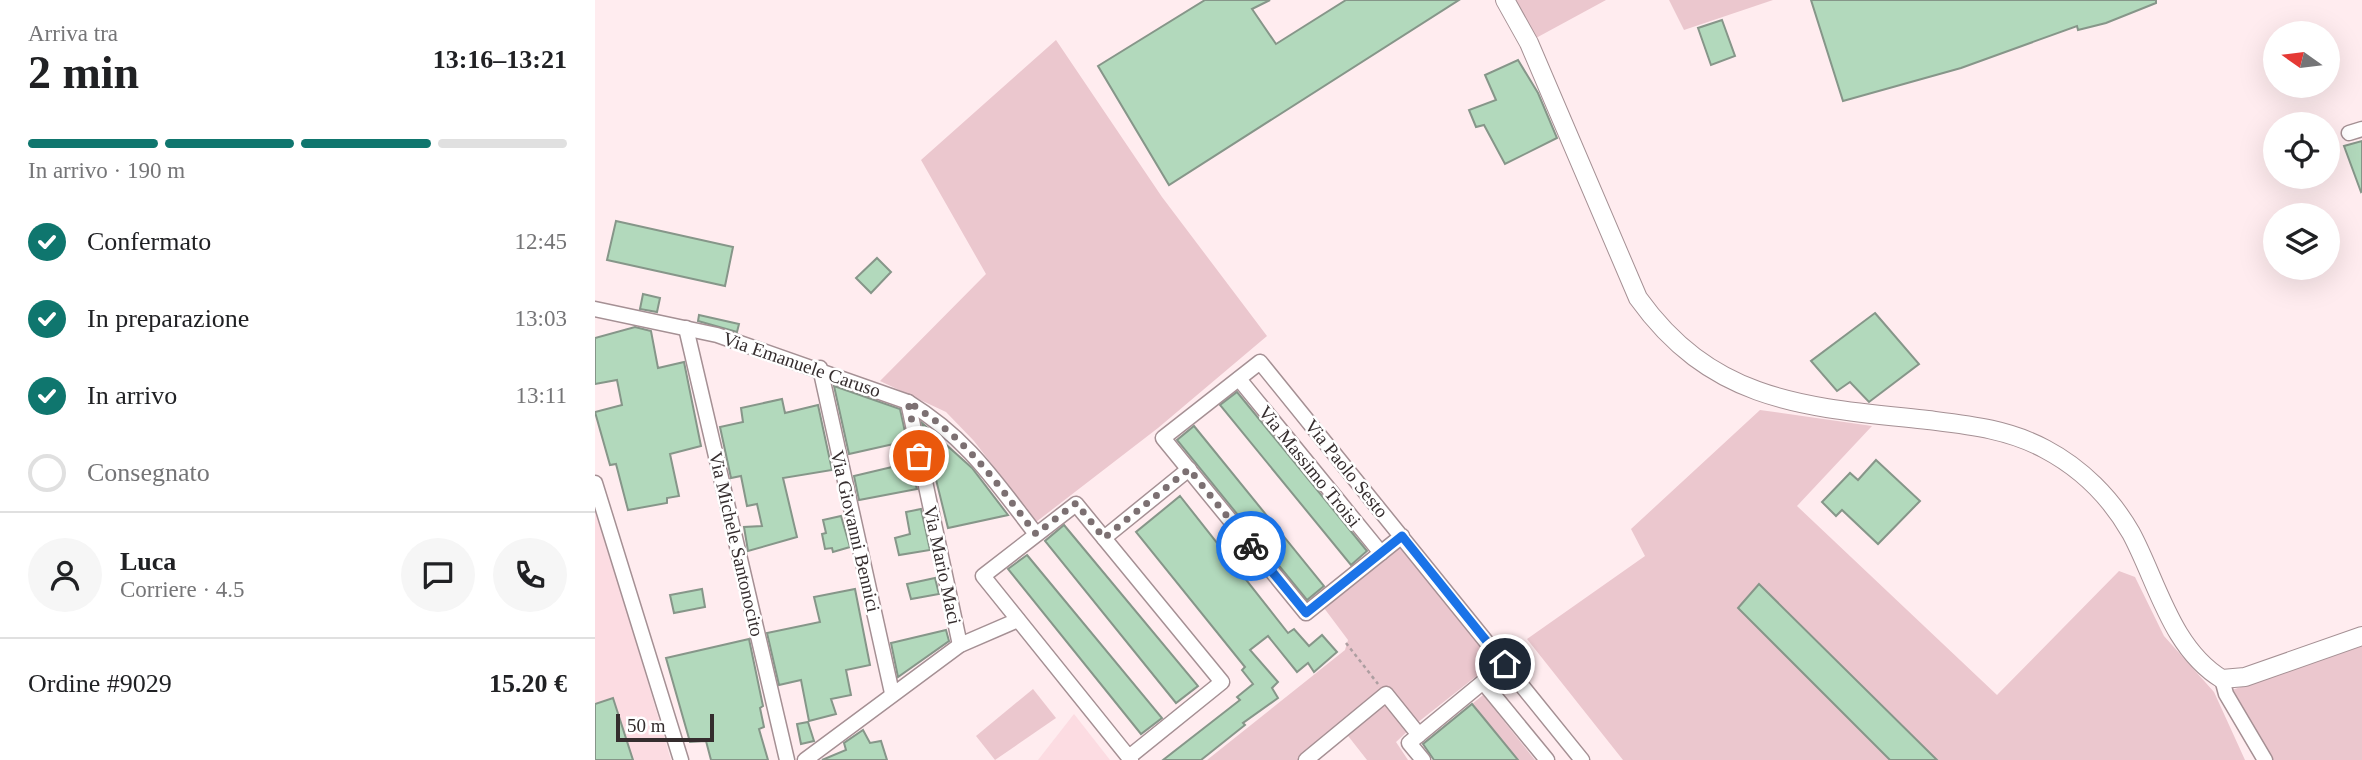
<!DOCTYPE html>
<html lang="it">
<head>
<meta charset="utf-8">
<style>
  :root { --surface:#fff; --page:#f6f6f6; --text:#202124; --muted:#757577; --line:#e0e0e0; --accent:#0f766e }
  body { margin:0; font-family:Georgia,serif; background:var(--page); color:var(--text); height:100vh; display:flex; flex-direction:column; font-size:26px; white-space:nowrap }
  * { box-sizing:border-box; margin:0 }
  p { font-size:23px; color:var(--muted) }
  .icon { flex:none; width:38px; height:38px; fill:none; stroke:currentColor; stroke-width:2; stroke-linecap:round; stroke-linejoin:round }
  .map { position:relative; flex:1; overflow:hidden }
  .side { display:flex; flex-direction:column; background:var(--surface); width:595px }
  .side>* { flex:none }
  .needle { width:46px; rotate:284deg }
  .controls { position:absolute; left:1668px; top:21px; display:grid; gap:14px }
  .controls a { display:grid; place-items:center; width:77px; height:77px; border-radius:50%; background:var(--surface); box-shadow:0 7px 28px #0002; font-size:35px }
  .scale { position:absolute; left:21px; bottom:18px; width:98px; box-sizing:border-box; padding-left:7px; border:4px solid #352d2e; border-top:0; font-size:19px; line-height:24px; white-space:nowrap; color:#352d2e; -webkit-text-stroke:5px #fff; paint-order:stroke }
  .pin { position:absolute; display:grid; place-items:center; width:60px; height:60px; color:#fff; margin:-30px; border:4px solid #fff; border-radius:50%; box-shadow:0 2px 7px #0007 }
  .courier { position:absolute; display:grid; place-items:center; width:70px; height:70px; margin:-35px; border:5px solid #1a73e8; border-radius:50%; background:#fff; color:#222; box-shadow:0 2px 9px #0007 }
  .overview em { font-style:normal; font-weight:700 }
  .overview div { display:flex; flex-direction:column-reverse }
  .overview { display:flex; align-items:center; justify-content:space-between; height:119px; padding:0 28px }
  h1 { font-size:46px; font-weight:700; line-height:52px }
  .bar { display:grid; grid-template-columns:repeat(4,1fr); gap:10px 7px; align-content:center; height:84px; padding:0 28px }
  .bar i { height:9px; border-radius:5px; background:var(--line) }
  .bar .selected { background:var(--accent) }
  .bar p { grid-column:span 4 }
  .line { display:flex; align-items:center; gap:18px; padding:0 28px; border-top:2px solid var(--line) }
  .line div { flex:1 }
  .round { display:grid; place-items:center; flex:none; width:74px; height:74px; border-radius:37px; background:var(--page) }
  ol { padding:0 28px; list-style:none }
  li { display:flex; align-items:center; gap:21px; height:77px }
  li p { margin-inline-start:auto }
  li .icon { padding:7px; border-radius:50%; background:var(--accent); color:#fff; stroke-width:4 }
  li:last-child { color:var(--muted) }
  li i { width:38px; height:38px; border:4px solid var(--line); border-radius:50% }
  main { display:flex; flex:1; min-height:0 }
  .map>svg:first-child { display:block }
</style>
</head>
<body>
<main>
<section class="side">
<div class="overview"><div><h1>2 min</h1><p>Arriva tra</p></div><em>13:16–13:21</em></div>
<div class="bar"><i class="selected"></i><i class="selected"></i><i class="selected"></i><i></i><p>In arrivo · 190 m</p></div>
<ol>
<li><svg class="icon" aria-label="check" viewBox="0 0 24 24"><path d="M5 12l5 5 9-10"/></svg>Confermato<p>12:45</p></li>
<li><svg class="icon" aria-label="check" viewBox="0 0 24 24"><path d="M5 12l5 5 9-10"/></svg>In preparazione<p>13:03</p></li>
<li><svg class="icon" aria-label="check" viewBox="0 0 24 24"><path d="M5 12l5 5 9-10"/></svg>In arrivo<p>13:11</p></li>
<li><i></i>Consegnato</li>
</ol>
<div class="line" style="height:126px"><a class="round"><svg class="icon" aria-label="person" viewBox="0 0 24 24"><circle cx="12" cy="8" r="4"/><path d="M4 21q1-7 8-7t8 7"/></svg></a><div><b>Luca</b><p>Corriere · 4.5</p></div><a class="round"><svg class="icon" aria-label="chat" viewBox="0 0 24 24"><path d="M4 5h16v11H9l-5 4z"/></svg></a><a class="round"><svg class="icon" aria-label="phone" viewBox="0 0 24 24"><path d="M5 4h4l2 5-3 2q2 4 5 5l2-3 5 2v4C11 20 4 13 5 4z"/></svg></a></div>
<div class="line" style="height:91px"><div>Ordine #9029</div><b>15.20 €</b></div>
</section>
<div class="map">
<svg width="1767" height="760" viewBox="0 0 1767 760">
  <rect width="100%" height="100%" fill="#ffecef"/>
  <!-- built -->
  <g fill="#fcdce2">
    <path d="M0 504 15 555 76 760H0Z"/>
    <path d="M479 714 515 760H443Z"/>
  </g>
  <!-- green -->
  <g fill="#ebc7ce">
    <path d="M919 0H1011L941 38Z"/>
    <path d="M1074 0H1178L1089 30Z"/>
    <path d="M461 40 567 197 672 336 563 428 441 522 379 441 351 412 285 381 391 274 326 160Z"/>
    <path d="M1165 410 1277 426 1202 506 1402 695 1524 571 1540 577 1569 636 1619 692 1650 760H1028L932 639 1050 556 1036 529Z"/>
    <path d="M805 545 898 663 822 723 796 695 704 760H612L750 650 753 640 729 608Z"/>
    <path d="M1767 646V760H1674L1637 690Z"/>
    <path d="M438 689 461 718 400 760 381 736Z"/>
    <path d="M888 695 940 760H923L877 704Z"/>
    <path d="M791 698 816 728 801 742 813 760H772L750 732Z"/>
  </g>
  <!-- building -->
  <g fill="#b2d9bc" stroke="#869689" stroke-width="2">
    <path d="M610 0H675L657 9 681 44 751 0H864L574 185 503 66Z"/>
    <path d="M1216 0H1561V3L1511 23 1483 30 1482 26 1366 68 1248 101Z"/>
    <path d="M1127 20 1140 56 1116 65 1103 28Z"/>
    <path d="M923 60 943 93 962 138 910 164 889 125 881 127 874 110 901 100 890 75Z"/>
    <path d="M1767 141V191L1766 192 1749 146Z"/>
    <path d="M21 221 138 247 130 286 12 260Z"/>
    <path d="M282 258 296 272 276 293 261 278Z"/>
    <path d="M48 294 65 298 62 312 45 309Z"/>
    <path d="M1280 313 1324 364 1274 402 1255 382 1242 391 1216 361Z"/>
    <path d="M104 315 144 324 142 332 103 321Z"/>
    <path d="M40 327 56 331 63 368 89 362 106 446 75 454 84 496 72 498V503L33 510 21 464 15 465 0 412 27 405 22 380 0 384V338Z"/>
    <path d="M239 386 305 409 312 441 254 454Z"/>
    <path d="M642 392 772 551 756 565 625 405Z"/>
    <path d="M187 399 190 413 223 405 237 470 188 478 202 537 153 551 149 527 167 526 162 504 152 506 146 476 136 478 125 427 148 422 146 408Z"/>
    <path d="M327 423 377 468 413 515 353 528Z"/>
    <path d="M599 426 729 586 712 600 582 440Z"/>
    <path d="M1281 460 1325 501 1283 544 1247 510 1241 516 1227 502 1255 473 1263 480Z"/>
    <path d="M314 463 322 489 264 500 259 476Z"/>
    <path d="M585 496 693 633 699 629 714 646 727 635 742 652 719 672 713 663 702 672 673 636 655 650 683 682 677 688 683 698 648 723 650 725 606 760H568L645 700 642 697 658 684 647 670 650 667 541 532Z"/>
    <path d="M326 509 335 550 304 555 300 538 315 534 311 512Z"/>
    <path d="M246 516 255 547 238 552 237 548 230 549 227 534 231 533 228 520Z"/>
    <path d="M469 525 603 686 581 703 450 541Z"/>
    <path d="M432 555 567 718 546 734 413 569Z"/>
    <path d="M340 578 344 594 316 599 312 584Z"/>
    <path d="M1164 584 1342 760H1295L1143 608Z"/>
    <path d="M107 589 110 607 79 613 75 595Z"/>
    <path d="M260 589 275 665 251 670 256 695 236 699 241 714 214 721 206 680 184 685 172 633 225 622 219 597Z"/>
    <path d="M351 630 354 641 303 677 296 643Z"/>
    <path d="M154 639 168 706 165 708 169 727 164 729 173 760H116L111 741 95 742 71 658Z"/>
    <path d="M18 698 38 760H0V704Z"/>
    <path d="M877 704 887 716 923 760H839L828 744Z"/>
    <path d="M213 722 219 741 206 744 202 724Z"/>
    <path d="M268 730 275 743 286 741 292 760H227L251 750 249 743Z"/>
  </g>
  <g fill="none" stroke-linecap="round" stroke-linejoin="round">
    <!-- minor casing -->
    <g stroke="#a59094" stroke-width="17">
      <g id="minor">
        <path d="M1754 133 1767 129"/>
        <path d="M0 309 122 335 313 402C373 439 399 480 441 534"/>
        <path d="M91 328 192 760"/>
        <path d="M225 368 297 693"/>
        <path d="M644 379 786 553"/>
        <path d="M313 402 365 645"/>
        <path d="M0 483 86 760"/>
        <path d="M807 536 711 613 568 438 665 362 987 760"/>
        <path d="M509 538 594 469"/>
        <path d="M1627 679 1631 694 1670 760"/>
        <path d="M888 682 952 760"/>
        <path d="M534 757 627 682 481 504 388 576 536 760"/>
        <path d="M210 760 365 645 423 620"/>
        <path d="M711 760 791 694 824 735"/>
        <path d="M828 760 814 743 910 664"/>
      </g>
    </g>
    <!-- tertiary casing -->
    <g stroke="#a59094" stroke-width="20">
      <path id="tertiary" d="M910 0 934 43 1043 298C1119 404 1213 407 1333 420 1373 425 1413 429 1450 449 1486 468 1516 498 1536 533 1562 581 1576 648 1627 679L1650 677 1767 636"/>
    </g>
    <!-- path -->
    <path stroke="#ad9ea1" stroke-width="2.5" stroke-dasharray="3.5 3.5" stroke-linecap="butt" d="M751 643 783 684"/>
    <!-- minor -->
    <use href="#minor" stroke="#fff" stroke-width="14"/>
    <!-- tertiary -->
    <use href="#tertiary" stroke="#fff" stroke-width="18"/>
  </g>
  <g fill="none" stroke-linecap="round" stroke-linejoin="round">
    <!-- done -->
    <path stroke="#7c7072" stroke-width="7" stroke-dasharray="0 12.6" d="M324 456 313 402C373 439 399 480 441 534L481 503 509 538 594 469 656 546"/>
    <!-- route -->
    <path stroke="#1a73e8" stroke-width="9" d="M656 546 711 613 807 536 910 664"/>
  </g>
  <g text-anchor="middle" stroke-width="5" stroke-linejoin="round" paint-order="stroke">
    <!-- street labels -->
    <g font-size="19" fill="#352d2e" stroke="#fff">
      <text transform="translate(207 364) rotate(19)" y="7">Via Emanuele Caruso</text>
      <text transform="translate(715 466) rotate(51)" y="7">Via Massimo Troisi</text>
      <text transform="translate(752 468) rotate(51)" y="7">Via Paolo Sesto</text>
      <text transform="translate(261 531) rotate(77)" y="7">Via Giovanni Bennici</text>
      <text transform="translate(142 544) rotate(77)" y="7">Via Michele Santonocito</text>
      <text transform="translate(348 565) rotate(78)" y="7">Via Mario Maci</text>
    </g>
  </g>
</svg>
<div class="controls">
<a><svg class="needle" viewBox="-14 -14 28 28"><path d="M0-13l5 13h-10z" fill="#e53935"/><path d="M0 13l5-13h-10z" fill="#757577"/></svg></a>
<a><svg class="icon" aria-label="locate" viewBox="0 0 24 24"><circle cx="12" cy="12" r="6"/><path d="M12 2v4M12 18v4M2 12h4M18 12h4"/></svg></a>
<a><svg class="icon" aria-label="layers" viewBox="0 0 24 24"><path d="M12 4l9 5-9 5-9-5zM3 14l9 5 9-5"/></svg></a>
</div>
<div class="scale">50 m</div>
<div class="pin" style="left:324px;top:456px;background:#ea580c"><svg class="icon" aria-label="bag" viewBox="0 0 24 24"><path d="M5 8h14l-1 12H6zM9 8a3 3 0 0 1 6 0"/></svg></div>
<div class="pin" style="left:910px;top:664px;background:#1f2937"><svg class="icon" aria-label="home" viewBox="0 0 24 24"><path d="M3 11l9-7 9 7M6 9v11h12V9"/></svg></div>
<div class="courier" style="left:656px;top:546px"><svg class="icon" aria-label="bike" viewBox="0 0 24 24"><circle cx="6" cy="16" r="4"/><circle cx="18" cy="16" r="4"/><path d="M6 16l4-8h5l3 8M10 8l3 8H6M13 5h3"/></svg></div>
</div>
</main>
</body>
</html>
